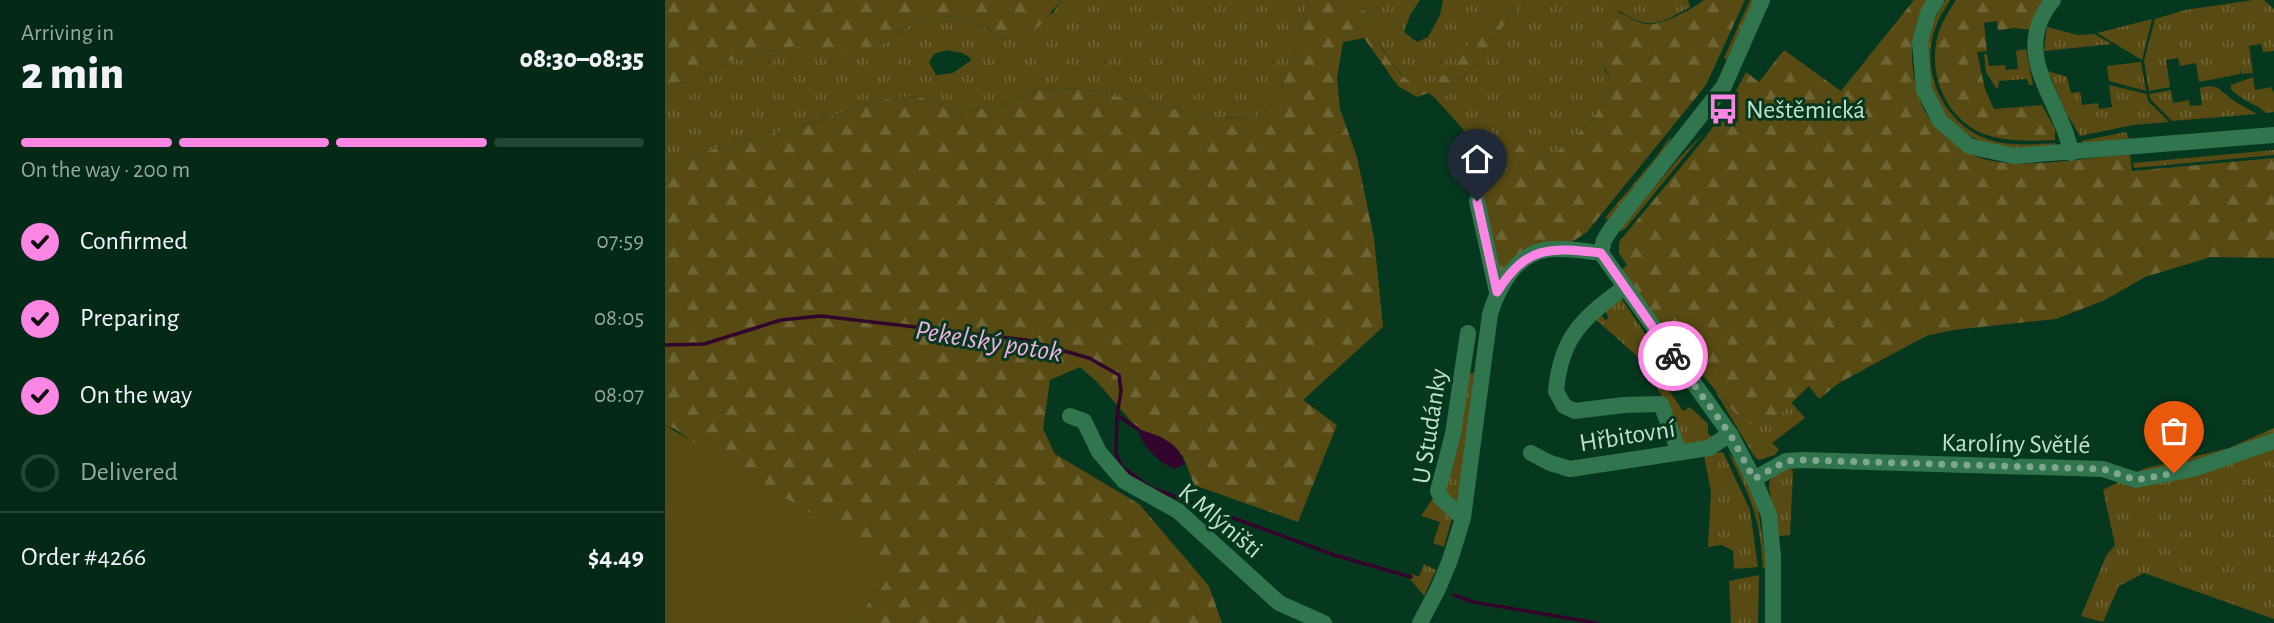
<!DOCTYPE html>
<html lang="en">
<head>
<meta charset="utf-8">
<style>
  :root { --surface:#042a17; --page:#123624; --text:#f1f3f6; --muted:#97a7a1; --line:#254636; --accent:#fc86e3 }
  body { margin:0; font-family:"Alegreya Sans",sans-serif; background:var(--page); color:var(--text); height:100vh; display:flex; flex-direction:column; font-size:26px; white-space:nowrap }
  * { box-sizing:border-box; margin:0 }
  p { font-size:23px; color:var(--muted) }
  .icon { flex:none; width:38px; height:38px; fill:none; stroke:currentColor; stroke-width:2; stroke-linecap:round; stroke-linejoin:round }
  .map { position:relative; flex:1; overflow:hidden }
  .drawer { display:flex; flex-direction:column; background:var(--surface); width:665px }
  .drawer>* { flex:none }
  .pin { position:absolute; display:grid; place-items:center; width:60px; height:60px; color:#fff; margin:-72px -30px; border-radius:50% 50% 50% 0; rotate:-45deg; box-shadow:0 0 7px #0007 }
  .pin .icon { rotate:45deg }
  .courier { position:absolute; display:grid; place-items:center; width:70px; height:70px; margin:-35px; border:5px solid #fc86e3; border-radius:50%; background:#fff; color:#222; box-shadow:0 2px 9px #0007 }
  .summary em { font-style:normal; font-weight:800 }
  .summary div { display:flex; flex-direction:column-reverse }
  .summary { display:flex; align-items:center; justify-content:space-between; height:119px; padding:0 21px }
  h1 { font-size:46px; font-weight:800; line-height:52px }
  .bar { display:grid; grid-template-columns:repeat(4,1fr); gap:10px 7px; align-content:center; height:84px; padding:0 21px }
  .bar i { height:9px; border-radius:5px; background:var(--line) }
  .bar .on { background:var(--accent) }
  .bar p { grid-column:span 4 }
  .line { display:flex; align-items:center; gap:18px; padding:0 21px; border-top:2px solid var(--line) }
  .line div { flex:1 }
  ol { padding:0 21px; list-style:none }
  li { display:flex; align-items:center; gap:21px; height:77px }
  li p { margin-inline-start:auto }
  li .icon { padding:7px; border-radius:50%; background:var(--accent); color:#111; stroke-width:4 }
  li:last-child { color:var(--muted) }
  li i { width:38px; height:38px; border:4px solid var(--line); border-radius:50% }
  main { display:flex; flex:1; min-height:0 }
  .map>svg:first-child { display:block }
</style>
</head>
<body>
<main>
<section class="drawer">
<div class="summary"><div><h1>2 min</h1><p>Arriving in</p></div><em>08:30–08:35</em></div>
<div class="bar"><i class="on"></i><i class="on"></i><i class="on"></i><i></i><p>On the way · 200 m</p></div>
<ol>
<li><svg class="icon" aria-label="check" viewBox="0 0 24 24"><path d="M5 12l5 5 9-10"/></svg>Confirmed<p>07:59</p></li>
<li><svg class="icon" aria-label="check" viewBox="0 0 24 24"><path d="M5 12l5 5 9-10"/></svg>Preparing<p>08:05</p></li>
<li><svg class="icon" aria-label="check" viewBox="0 0 24 24"><path d="M5 12l5 5 9-10"/></svg>On the way<p>08:07</p></li>
<li><i></i>Delivered</li>
</ol>
<div class="line" style="height:91px"><div>Order #4266</div><b>$4.49</b></div>
</section>
<div class="map">
<svg width="1609" height="623" viewBox="0 0 1609 623">
  <defs>
    <pattern id="grass-tufts" width="24" height="20" patternUnits="userSpaceOnUse" patternTransform="scale(1.75)"><rect width="24" height="20" fill="#574a13"/><path d="M3 7l-1-3M5 7V3M7 7l1-3M15 17l-1-3M17 17v-4M19 17l1-3" fill="none" stroke="#6e6434"/></pattern>
    <pattern id="forest-firs" width="22" height="20" patternUnits="userSpaceOnUse" patternTransform="scale(1.75)"><rect width="22" height="20" fill="#574a13"/><path d="M5 1l3.5 6h-7zM16 11l3.5 6h-7z" fill="#6e6434"/></pattern>
  </defs>
  <rect width="100%" height="100%" fill="#06381f"/>
  <!-- grass -->
  <g fill="url(#grass-tufts)" fill-rule="evenodd">
    <path d="M396 0H642L632 40 614 95 603 108 590 117 551 118 412 88 360 91 350 100 336 105 294 113 253 96 219 99 140 125 49 149 0 166V88L36 79 63 61 132 46H214L247 24 273 16 291 17 319 27 338 39 389 12ZM282 50 297 53 306 58 305 61 288 73 271 75 264 62 269 54Z"/>
    <path d="M692 0H755L745 15 739 32 752 42 763 37 775 15 778 0H829L784 78 781 96 808 67 858 0H1023L1025 7C995 23 987 32 954 11L939 69 946 80 929 119 887 156 873 159 863 156 808 170 798 129 768 96 747 85 726 63 710 35 709 16 696 9Z"/>
    <path d="M1085 0H1091L1063 61 1059 58Z"/>
    <path d="M1280 0H1285C1281 8 1275 15 1272 24 1253 68 1277 123 1322 139 1344 147 1368 144 1391 143L1387 147 1351 149 1319 143 1297 132 1283 119 1266 91 1263 42 1269 20Z"/>
    <path d="M1588 0H1599L1609 9V51L1598 52 1596 44 1584 46 1588 73 1576 74 1575 66V74L1534 82 1531 63 1515 66 1513 58 1501 60 1505 87 1484 91 1479 61 1490 19 1520 10Z"/>
    <path d="M1487 19 1477 60 1432 33Z"/>
    <path d="M1382 27 1413 35 1429 34 1447 44 1379 51Z"/>
    <path d="M1361 49 1368 85H1364L1362 79 1334 81 1333 88H1331L1321 72 1319 54H1322L1324 66 1340 65 1341 70 1353 69 1351 51Z"/>
    <path d="M1476 62 1481 91 1444 81 1442 66Z"/>
    <path d="M1383 71 1402 77 1406 93 1415 92 1417 105 1433 103 1434 109 1447 107 1444 85 1482 94 1483 101 1504 122 1468 125 1415 136 1400 111Z"/>
    <path d="M1588 77 1590 90 1606 87 1609 93V112L1601 113C1590 103 1575 100 1566 89V85Z"/>
    <path d="M1544 86 1553 88 1569 101 1592 114 1507 121 1486 100 1484 94 1506 90 1508 103 1524 100 1525 106 1537 105 1535 88Z"/>
    <path d="M1461 132 1465 141 1423 145 1416 141Z"/>
    <path d="M1038 134 961 228 957 231 953 230 1014 158Z"/>
    <path d="M1005 137 1006 138 993 161 944 220 940 218 992 156Z"/>
    <path d="M1609 150V155L1469 168 1468 163Z"/>
    <path d="M956 298 990 348 1010 384 1003 389 1018 411 1025 407 1043 424V434L1047 437C1040 444 1024 446 1015 442L1001 403 973 357 928 317 934 312 940 320 944 318 939 309Z"/>
    <path d="M801 373H809L793 504 780 498Z"/>
    <path d="M1049 389 1081 426 1113 416 1126 402 1140 418 1107 443 1114 449 1110 455 1094 460 1089 456Z"/>
    <path d="M1609 428V619L1479 573 1454 586 1438 622 1416 616 1441 556 1450 545 1438 490 1478 469 1564 448Z"/>
    <path d="M1058 452 1085 510 1093 567 1069 569 1068 551 1057 545 1043 547 1046 492 1039 455Z"/>
    <path d="M1063 452 1073 464 1092 503 1102 567 1098 569C1095 517 1086 498 1063 452Z"/>
    <path d="M1123 467 1128 471 1125 535 1113 536C1111 525 1110 512 1107 502 1101 480 1103 477 1123 467Z"/>
    <path d="M771 494 788 514 779 547 768 543 775 522 756 516Z"/>
    <path d="M759 564 771 570 759 596 745 579 747 574 754 577Z"/>
    <path d="M1094 575 1093 623H1066L1064 581Z"/>
  </g>
  <!-- forest -->
  <g fill="url(#forest-firs)">
    <path d="M0 0H396L374 27 351 38 338 39 319 27 291 17 273 16 247 24 214 46 183 56 132 46 63 61 36 79 0 88Z"/>
    <path d="M642 0H692L696 9 709 16C710 50 733 78 763 93L752 97 733 86 699 38 678 42 672 78 675 109 692 157 709 238 718 327 638 400 672 425 633 522 529 485 518 456 496 437 473 429 432 382 415 367 385 380 378 429 390 454 474 504 544 586 557 623H187L220 583 10 429 0 425V166L49 149 140 125 219 99 253 96 294 113 336 105 350 100 360 91 412 88 551 118 590 117 603 108 614 95 632 40Z"/>
    <path d="M829 0H858L808 67 781 96 767 84 774 74 784 77Z"/>
    <path d="M1039 0H1080L1041 85 922 232 907 242H882L859 250 832 279 808 170 823 167 839 140 851 139 863 156 873 159 887 156 929 119 946 80 935 59 934 15C953 4 964 22 982 24 997 26 1027 9 1039 0Z"/>
    <path d="M1249 0H1263C1245 29 1244 54 1251 87 1257 113 1270 131 1293 145 1301 149 1308 156 1316 158 1353 171 1425 157 1465 154L1467 171 1609 158V258L1546 257 1480 277 1440 300 1391 319 1288 330 1261 336 1174 383 1154 399 1144 386 1113 416 1081 426 1005 337 955 271 962 265 954 253V242L1039 139 1062 108 1081 72 1094 82 1119 50 1176 91Z"/>
    <path d="M1291 0H1379L1367 30 1349 28 1333 30 1332 21 1319 23 1322 51 1312 52 1320 89 1329 109 1377 105 1390 129V140C1367 141 1341 142 1319 134 1279 119 1260 68 1275 29 1279 19 1285 9 1291 0Z"/>
  </g>
  <!-- garden -->
  <path fill="#574a13" d="M0 425 194 543 224 568 220 583 187 623H0Z"/>
  <!-- water -->
  <path fill="#33052c" d="M473 429C494 436 513 441 520 464L509 469C493 461 477 447 473 429Z"/>
  <g fill="none" stroke-linecap="round" stroke-linejoin="round">
    <!-- stream -->
    <g stroke="#33052c" stroke-width="3.5">
      <path d="M0 345 39 344 116 320 156 316 361 340 424 358 454 375 456 391 452 415 451 453 456 466 484 487 669 555 746 577"/>
      <path d="M452 415 473 429"/>
      <path d="M789 595 808 602 932 623"/>
    </g>
    <!-- minor -->
    <g stroke="#30754e" stroke-width="16">
      <path d="M1271 0 1263 13 1255 42 1259 90 1275 121 1304 146 1349 156 1609 135"/>
      <path d="M1388 0C1343 55 1397 100 1406 153"/>
      <path d="M812 201 832 292"/>
      <path d="M936 253 1065 434 1089 479 1104 515 1108 556V623"/>
      <path d="M936 253 939 240 946 229 1059 86 1097 0"/>
      <path d="M960 287C918 318 896 336 891 391L899 406 910 411 959 405 996 404 1014 452"/>
      <path d="M405 416 419 421 434 452 459 481 513 511 614 603 659 623"/>
      <path d="M866 453 885 463 905 469 1044 448 1065 434"/>
      <path d="M1089 479 1121 461 1138 460 1438 469 1471 480 1528 469 1609 441"/>
      <path d="M798 518 777 499 773 491 788 434 803 333"/>
      <path d="M755 623 773 589 785 560 798 518 825 314C833 288 850 255 880 250 898 247 918 251 936 253"/>
    </g>
  </g>
  <g fill="none" stroke-linecap="round" stroke-linejoin="round">
    <!-- done -->
    <path stroke="#80a68f" stroke-width="7" stroke-dasharray="0 12.6" d="M1008 356 1065 434 1089 479 1121 461 1138 460 1438 469 1471 480 1509 473"/>
    <!-- route -->
    <path stroke="#fc86e3" stroke-width="9" d="M812 201 832 292C862 245 885 247 936 253L1008 356"/>
  </g>
  <!-- icons -->
  <defs>
    <g id="bus-bare" transform="scale(2.415)"><path d="M-5-6H5V4H4V6H2V4H-2V6H-4V4H-5ZM-3.5-4V0h7V-4ZM-3.5 1.2v1.5H-2V1.2ZM2 1.2v1.5H3.5V1.2Z" fill="#fc86e3" stroke="#06381f" stroke-width="2.5" paint-order="stroke"/></g>
  </defs>
  <g fill-rule="evenodd">
    <use href="#bus-bare" x="1058" y="109"/>
  </g>
  <g text-anchor="middle" stroke-width="6" stroke-linejoin="round" paint-order="stroke">
    <!-- poi labels -->
    <g font-size="26" fill="#c2e1cc" stroke="#06381f" text-anchor="start">
      <text x="1081" y="118">Neštěmická</text>
    </g>
    <!-- street labels -->
    <g font-size="26" fill="#c2e1cc" stroke="#06381f">
      <text transform="translate(764 426) rotate(-81)" y="9">U Studánky</text>
      <text transform="translate(962 435) rotate(-9)" y="9">Hřbitovní</text>
      <text transform="translate(1351 443) rotate(1)" y="9">Karolíny Světlé</text>
      <text transform="translate(556 520) rotate(40)" y="9">K Mlýništi</text>
    </g>
    <!-- water labels -->
    <g font-size="28" font-style="italic" fill="#f5aee3" stroke="#06381f">
      <text transform="translate(324 340) rotate(9)" y="10">Pekelský potok</text>
    </g>
  </g>
</svg>
<div class="pin" style="left:1509px;top:473px;background:#ea580c"><svg class="icon" aria-label="bag" viewBox="0 0 24 24"><path d="M5 8h14l-1 12H6zM9 8a3 3 0 0 1 6 0"/></svg></div>
<div class="pin" style="left:812px;top:201px;background:#1f2937"><svg class="icon" aria-label="home" viewBox="0 0 24 24"><path d="M3 11l9-7 9 7M6 9v11h12V9"/></svg></div>
<div class="courier" style="left:1008px;top:356px"><svg class="icon" aria-label="bike" viewBox="0 0 24 24"><circle cx="6" cy="16" r="4"/><circle cx="18" cy="16" r="4"/><path d="M6 16l4-8h5l3 8M10 8l3 8H6M13 5h3"/></svg></div>
</div>
</main>
</body>
</html>
